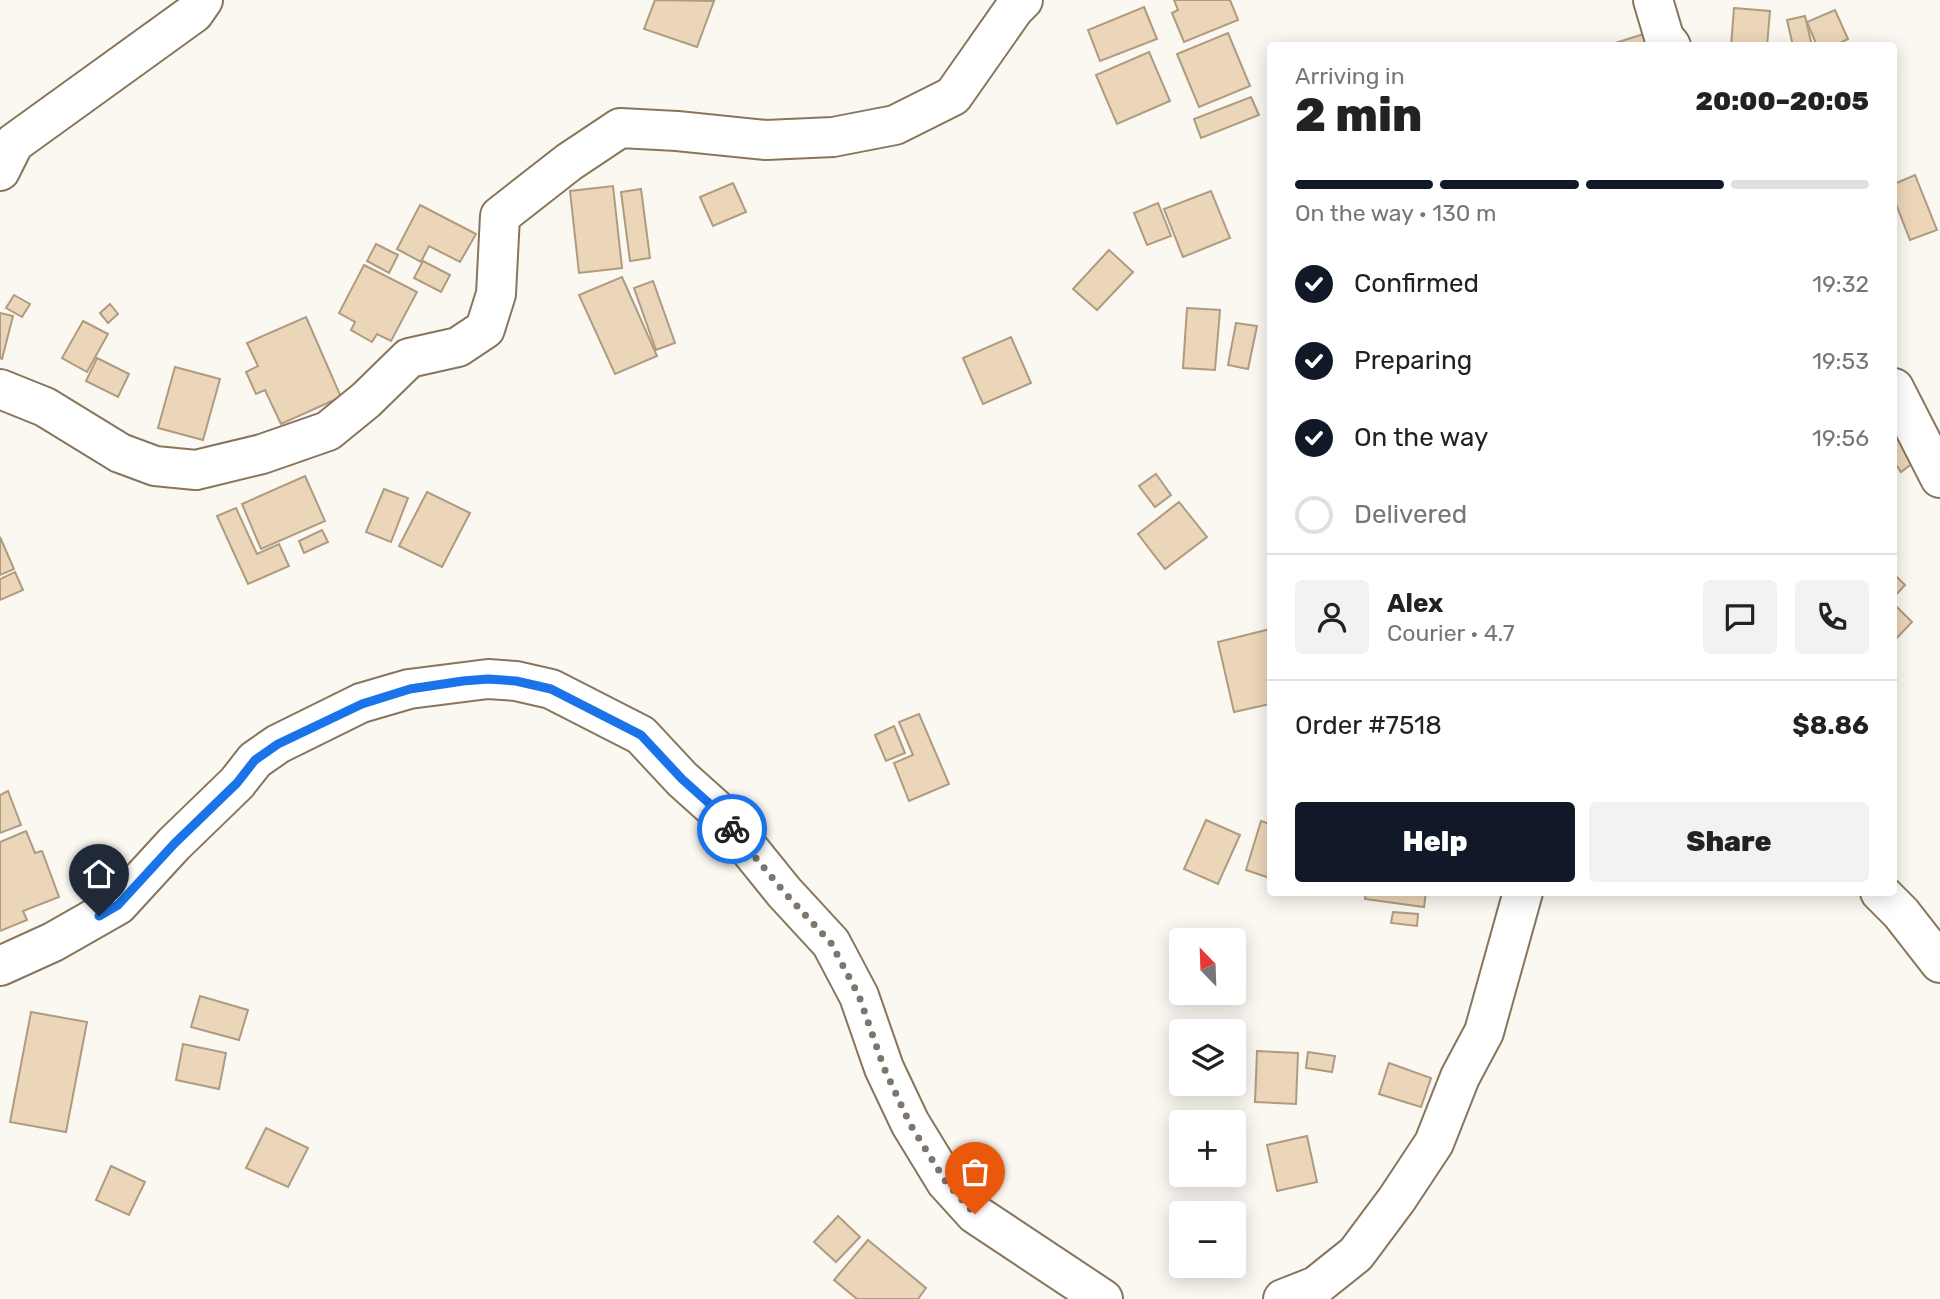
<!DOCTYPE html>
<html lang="en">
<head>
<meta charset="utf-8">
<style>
  :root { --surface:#fff; --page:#f2f2f2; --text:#222; --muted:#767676; --line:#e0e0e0; --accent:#111827 }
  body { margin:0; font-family:Rubik,sans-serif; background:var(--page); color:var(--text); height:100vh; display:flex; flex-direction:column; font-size:26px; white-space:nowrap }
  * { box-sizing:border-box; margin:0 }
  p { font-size:23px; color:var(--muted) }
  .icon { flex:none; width:38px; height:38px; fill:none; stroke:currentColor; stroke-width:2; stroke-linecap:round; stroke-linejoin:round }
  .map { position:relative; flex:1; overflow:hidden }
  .panel { position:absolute; left:1267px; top:42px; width:630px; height:854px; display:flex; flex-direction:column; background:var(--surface); border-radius:7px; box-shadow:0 4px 18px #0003 }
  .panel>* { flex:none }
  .needle { width:46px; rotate:337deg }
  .fabs { position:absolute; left:1169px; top:928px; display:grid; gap:14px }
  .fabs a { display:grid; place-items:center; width:77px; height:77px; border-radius:7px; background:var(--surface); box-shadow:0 4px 18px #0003; font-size:35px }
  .pin { position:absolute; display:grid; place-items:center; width:60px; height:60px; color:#fff; margin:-72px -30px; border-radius:50% 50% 50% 0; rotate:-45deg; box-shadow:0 0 7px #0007 }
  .pin .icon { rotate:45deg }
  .courier { position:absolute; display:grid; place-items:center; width:70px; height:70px; margin:-35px; border:5px solid #1a73e8; border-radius:50%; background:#fff; color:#222; box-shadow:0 2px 9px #0007 }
  .summary em { font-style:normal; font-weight:800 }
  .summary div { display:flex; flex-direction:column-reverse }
  .summary { display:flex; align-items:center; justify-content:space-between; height:119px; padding:0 28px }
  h1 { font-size:46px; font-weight:800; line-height:52px }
  .bar { display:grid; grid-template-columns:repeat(4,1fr); gap:10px 7px; align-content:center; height:84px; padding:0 28px }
  .bar i { height:9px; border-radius:5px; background:var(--line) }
  .bar .current { background:var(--accent) }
  .bar p { grid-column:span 4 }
  .line { display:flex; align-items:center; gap:18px; padding:0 28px; border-top:2px solid var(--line) }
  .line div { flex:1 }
  .round { display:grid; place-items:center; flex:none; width:74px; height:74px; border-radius:7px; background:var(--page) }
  ol { padding:0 28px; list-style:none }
  li { display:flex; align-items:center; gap:21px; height:77px }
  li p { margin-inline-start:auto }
  li .icon { padding:7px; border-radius:50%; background:var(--accent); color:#fff; stroke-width:4 }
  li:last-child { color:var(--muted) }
  li i { width:38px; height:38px; border:4px solid var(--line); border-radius:50% }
  .button { display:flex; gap:14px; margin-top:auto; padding:14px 28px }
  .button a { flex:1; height:80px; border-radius:7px; background:var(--accent); color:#fff; font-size:28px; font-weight:800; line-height:80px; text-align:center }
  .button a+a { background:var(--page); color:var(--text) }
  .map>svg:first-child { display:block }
</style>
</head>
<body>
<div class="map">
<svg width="1940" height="1299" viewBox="0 0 1940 1299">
  <rect width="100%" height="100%" fill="#fbf7f1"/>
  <!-- building -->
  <g fill="#ecd6b9" stroke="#af9b7f" stroke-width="2">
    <path d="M655 0 714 1 697 47 644 29Z"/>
    <path d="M1174 0H1230L1238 20 1184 42 1172 13 1178 10Z"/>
    <path d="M1144 7 1157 39 1100 61 1088 30Z"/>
    <path d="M1734 8 1770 11 1767 46H1731Z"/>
    <path d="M1835 10 1848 39 1834 46H1817L1807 22Z"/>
    <path d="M1805 16 1812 46H1793L1787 20Z"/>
    <path d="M1656 30 1661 46H1609V45Z"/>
    <path d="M1228 33 1250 86 1199 107 1177 54Z"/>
    <path d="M1149 52 1170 101 1117 124 1096 75Z"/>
    <path d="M1251 97 1259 115 1201 138 1194 119Z"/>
    <path d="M1915 175 1937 230 1910 240 1894 199V184Z"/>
    <path d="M733 183 746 212 713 226 700 197Z"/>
    <path d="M613 186 622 268 579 273 570 191Z"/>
    <path d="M641 189 650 258 630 261 621 192Z"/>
    <path d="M1211 191 1230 238 1183 257 1164 209Z"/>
    <path d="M1158 203 1171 236 1147 245 1134 213Z"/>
    <path d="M420 205 476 234 460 262 429 246 421 262 397 249Z"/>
    <path d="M376 244 398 255 389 273 367 261Z"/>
    <path d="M1109 250 1133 272 1097 310 1073 289Z"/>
    <path d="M423 261 450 275 441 292 414 278Z"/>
    <path d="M364 265 417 292 391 341 377 334 372 342 351 330 355 322 339 313Z"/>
    <path d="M622 277 657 356 615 374 579 295Z"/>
    <path d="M653 281 675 343 656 350 634 288Z"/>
    <path d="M14 295 30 304 22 317 6 308Z"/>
    <path d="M110 304 118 314 108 323 100 313Z"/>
    <path d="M1187 308 1220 310 1215 370 1183 368Z"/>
    <path d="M0 313 13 316 2 359 0 358Z"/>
    <path d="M306 317 341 397 281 424 265 390 256 394 246 372 258 366 247 343Z"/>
    <path d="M83 321 108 334 87 372 62 358Z"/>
    <path d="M1236 323 1257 326 1248 369 1228 365Z"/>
    <path d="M1011 337 1031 383 983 404 963 358Z"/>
    <path d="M97 358 129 374 118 397 86 381Z"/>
    <path d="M175 367 220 379 203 440 158 428Z"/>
    <path d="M1894 422 1925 454 1901 472 1894 462Z"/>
    <path d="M1156 474 1171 495 1155 507 1139 486Z"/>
    <path d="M305 476 325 521 261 549 242 504Z"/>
    <path d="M384 489 408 498 391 542 366 532Z"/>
    <path d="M427 492 470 513 442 567 399 546Z"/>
    <path d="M1179 502 1207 537 1165 569 1138 534Z"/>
    <path d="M236 508 257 554 279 544 289 566 248 584 217 516Z"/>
    <path d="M322 530 328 542 304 553 299 541Z"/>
    <path d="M0 537 14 569 0 575Z"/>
    <path d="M15 572 23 590 0 600V579Z"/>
    <path d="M1894 574 1905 585 1894 597Z"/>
    <path d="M1894 604 1912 622 1894 641Z"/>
    <path d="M1270 629V704L1234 712 1218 642Z"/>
    <path d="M919 714 949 784 909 801 894 763 913 755 899 722Z"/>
    <path d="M894 726 905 753 886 761 875 735Z"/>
    <path d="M8 791 21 825 0 833V795Z"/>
    <path d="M1206 820 1240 835 1218 884 1184 869Z"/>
    <path d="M1261 821 1270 824V878L1246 870Z"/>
    <path d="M26 831 35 853 42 851 59 897 23 911 27 920 0 931V842Z"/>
    <path d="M1366 892H1426L1424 907 1365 899Z"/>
    <path d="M1393 912 1418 914 1417 926 1391 923Z"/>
    <path d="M200 996 248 1010 239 1040 191 1027Z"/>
    <path d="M31 1012 87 1022 66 1132 10 1122Z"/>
    <path d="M183 1044 226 1053 219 1089 176 1080Z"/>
    <path d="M1257 1051 1298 1053 1296 1104 1255 1102Z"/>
    <path d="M1308 1052 1335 1056 1332 1072 1306 1068Z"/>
    <path d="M1389 1063 1431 1078 1421 1107 1379 1094Z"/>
    <path d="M266 1128 308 1148 288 1187 246 1168Z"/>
    <path d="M1307 1136 1317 1182 1277 1191 1267 1145Z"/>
    <path d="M111 1166 145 1182 129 1215 96 1200Z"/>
    <path d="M838 1216 860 1237 836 1262 814 1242Z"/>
    <path d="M868 1240 926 1288 918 1299H857L834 1280Z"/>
  </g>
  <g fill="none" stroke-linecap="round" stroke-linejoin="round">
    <!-- minor casing -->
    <g stroke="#89755b" stroke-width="42">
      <g id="minor">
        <path d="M1653 0 1664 37 1671 46"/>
        <path d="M0 171 14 143 194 13 203 0"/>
        <path d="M1894 388 1940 478"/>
        <path d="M0 389 45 407 120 453 155 466 196 470 262 454 328 431 366 400 409 358 458 347 485 329 496 294 500 216 569 162 620 128 677 131 766 140 833 137 895 125 953 96 1014 9 1023 0"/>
        <path d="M1880 892 1901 913 1940 963"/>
        <path d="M0 966 53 942 118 905 174 844 237 783 255 760 278 744 361 703 409 689 488 679 516 681 551 689 641 735 682 779 721 814 784 892 831 943 859 996 884 1068 910 1123 946 1182 975 1214 1103 1299"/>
        <path d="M1283 1299 1316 1286 1356 1254 1397 1199 1434 1143 1460 1077 1484 1032 1523 892"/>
      </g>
    </g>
    <!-- minor -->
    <use href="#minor" stroke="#fff" stroke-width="38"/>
  </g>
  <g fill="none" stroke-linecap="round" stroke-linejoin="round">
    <!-- done -->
    <path stroke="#7e766d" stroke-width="7" stroke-dasharray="0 12.6" d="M732 829 784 892 831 943 859 996 884 1068 910 1124 946 1182 975 1214"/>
    <!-- route -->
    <path stroke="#1a73e8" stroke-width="9" d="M99 916 118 905 174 844 237 783 255 760 278 744 362 704 410 689 463 681 488 679 516 681 551 689 641 735 682 779 721 814 732 829"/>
  </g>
</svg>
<div class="fabs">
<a><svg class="needle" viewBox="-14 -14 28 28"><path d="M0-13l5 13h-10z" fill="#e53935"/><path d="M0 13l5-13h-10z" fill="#767676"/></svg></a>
<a><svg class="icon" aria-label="layers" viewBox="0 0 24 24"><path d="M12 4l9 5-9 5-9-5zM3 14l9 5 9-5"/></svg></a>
<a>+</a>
<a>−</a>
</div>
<div class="pin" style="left:975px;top:1214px;background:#ea580c"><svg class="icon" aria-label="bag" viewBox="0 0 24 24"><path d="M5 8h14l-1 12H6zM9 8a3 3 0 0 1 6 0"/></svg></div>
<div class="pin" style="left:99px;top:916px;background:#1f2937"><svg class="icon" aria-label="home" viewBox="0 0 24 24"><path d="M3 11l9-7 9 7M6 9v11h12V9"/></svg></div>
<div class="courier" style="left:732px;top:829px"><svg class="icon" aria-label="bike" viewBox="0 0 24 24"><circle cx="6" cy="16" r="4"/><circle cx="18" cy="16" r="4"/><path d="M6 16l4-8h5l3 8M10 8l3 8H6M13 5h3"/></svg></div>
<section class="panel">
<div class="summary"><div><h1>2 min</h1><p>Arriving in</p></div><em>20:00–20:05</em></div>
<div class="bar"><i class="current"></i><i class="current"></i><i class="current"></i><i></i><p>On the way · 130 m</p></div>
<ol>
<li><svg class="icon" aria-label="check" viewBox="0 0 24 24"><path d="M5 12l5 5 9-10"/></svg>Confirmed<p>19:32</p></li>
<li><svg class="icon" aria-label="check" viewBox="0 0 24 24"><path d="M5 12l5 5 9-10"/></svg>Preparing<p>19:53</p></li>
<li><svg class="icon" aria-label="check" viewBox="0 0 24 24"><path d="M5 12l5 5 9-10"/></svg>On the way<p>19:56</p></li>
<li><i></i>Delivered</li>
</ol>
<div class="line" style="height:126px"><a class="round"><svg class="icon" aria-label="person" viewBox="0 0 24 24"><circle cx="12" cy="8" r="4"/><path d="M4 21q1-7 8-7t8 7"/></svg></a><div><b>Alex</b><p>Courier · 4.7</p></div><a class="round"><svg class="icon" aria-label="chat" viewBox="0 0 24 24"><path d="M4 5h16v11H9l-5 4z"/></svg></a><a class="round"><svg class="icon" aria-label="phone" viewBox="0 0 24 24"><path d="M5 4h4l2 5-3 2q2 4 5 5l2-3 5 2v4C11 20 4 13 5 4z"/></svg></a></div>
<div class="line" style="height:91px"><div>Order #7518</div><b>$8.86</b></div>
<div class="button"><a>Help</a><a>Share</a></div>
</section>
</div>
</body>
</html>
